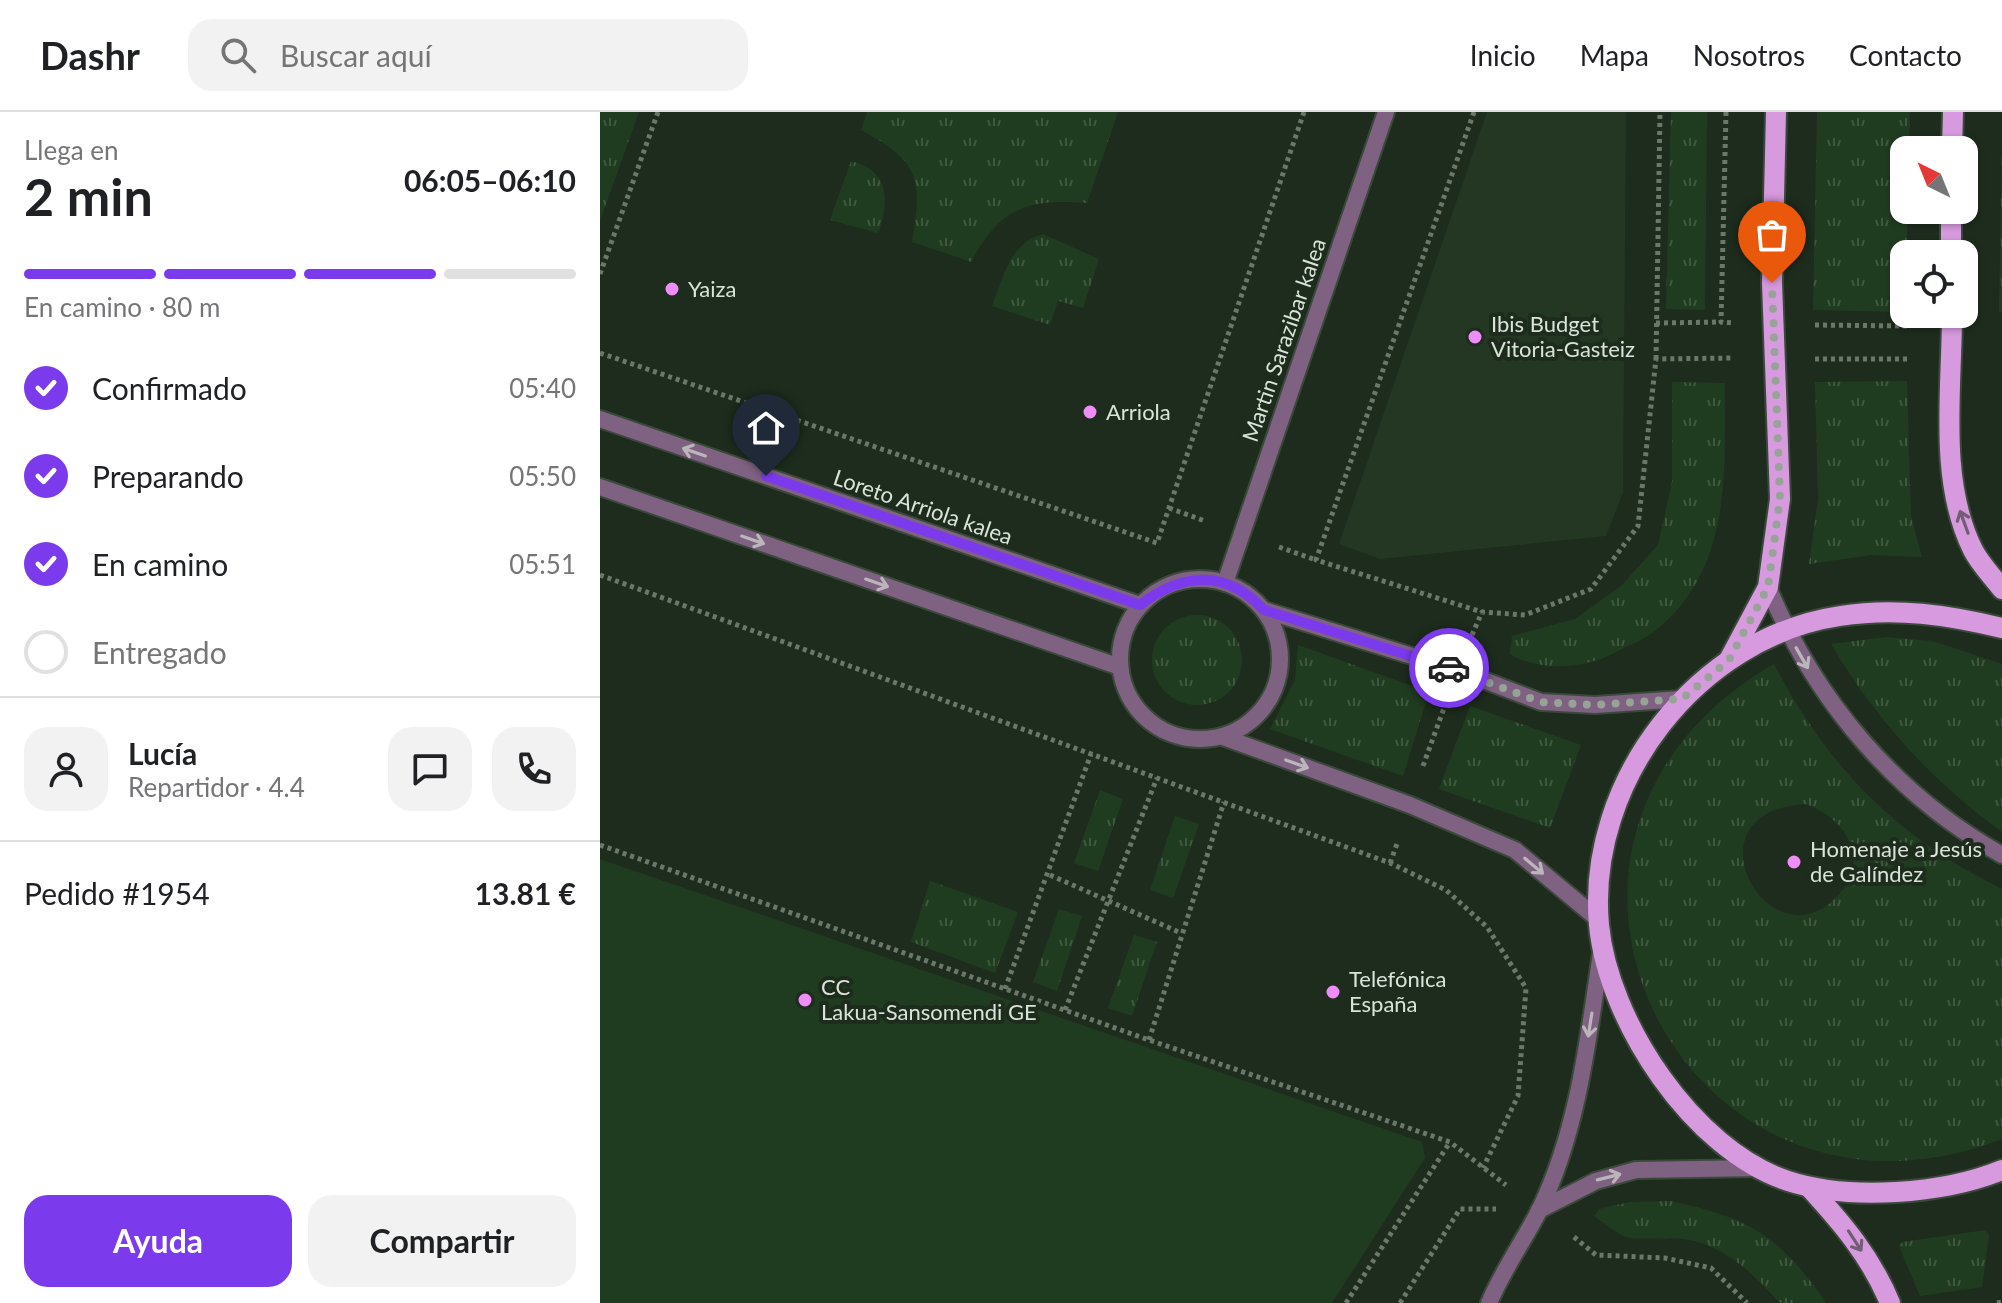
<!DOCTYPE html>
<html lang="es">
<head>
<meta charset="utf-8">
<style>
  :root { --surface:#fff; --page:#f2f2f2; --text:#202124; --muted:#757577; --line:#e0e0e0; --accent:#7c3aed }
  body { margin:0; font-family:Lato,sans-serif; background:var(--page); color:var(--text); height:100vh; display:flex; flex-direction:column; font-size:30px; white-space:nowrap }
  * { box-sizing:border-box; margin:0 }
  p { font-size:26px; color:var(--muted) }
  .icon { flex:none; width:44px; height:44px; fill:none; stroke:currentColor; stroke-width:2; stroke-linecap:round; stroke-linejoin:round }
  .map { position:relative; flex:1; overflow:hidden }
  .drawer { display:flex; flex-direction:column; background:var(--surface); width:600px }
  .drawer>* { flex:none }
  .needle { width:52px; rotate:317deg }
  .buttons { position:absolute; left:1290px; top:24px; display:grid; gap:16px }
  .buttons a { display:grid; place-items:center; width:88px; height:88px; border-radius:16px; background:var(--surface); box-shadow:0 2px 6px #0004; font-size:40px }
  .pin { position:absolute; display:grid; place-items:center; width:68px; height:68px; color:#fff; margin:-82px -34px; border-radius:50% 50% 50% 0; rotate:-45deg; box-shadow:0 0 8px #0007 }
  .pin .icon { rotate:45deg }
  .courier { position:absolute; display:grid; place-items:center; width:80px; height:80px; margin:-40px; border:6px solid #7c3aed; border-radius:50%; background:#fff; color:#222; box-shadow:0 2px 10px #0007 }
  .head em { font-style:normal; font-weight:700 }
  .head div { display:flex; flex-direction:column-reverse }
  .head { display:flex; align-items:center; justify-content:space-between; height:136px; padding:0 24px }
  h1 { font-size:52px; font-weight:700; line-height:60px }
  .bar { display:grid; grid-template-columns:repeat(4,1fr); gap:12px 8px; align-content:center; height:96px; padding:0 24px }
  .bar i { height:10px; border-radius:6px; background:var(--line) }
  .bar .active { background:var(--accent) }
  .bar p { grid-column:span 4 }
  .line { display:flex; align-items:center; gap:20px; padding:0 24px; border-top:2px solid var(--line) }
  .line div { flex:1 }
  .round { display:grid; place-items:center; flex:none; width:84px; height:84px; border-radius:24px; background:var(--page) }
  ol { padding:0 24px; list-style:none }
  li { display:flex; align-items:center; gap:24px; height:88px }
  li p { margin-inline-start:auto }
  li .icon { padding:8px; border-radius:50%; background:var(--accent); color:#fff; stroke-width:4 }
  li:last-child { color:var(--muted) }
  li i { width:44px; height:44px; border:4px solid var(--line); border-radius:50% }
  .cta { display:flex; gap:16px; margin-top:auto; padding:16px 24px }
  .cta a { flex:1; height:92px; border-radius:24px; background:var(--accent); color:#fff; font-size:32px; font-weight:700; line-height:92px; text-align:center }
  .cta a+a { background:var(--page); color:var(--text) }
  header { display:flex; align-items:center; gap:48px; box-sizing:border-box; height:112px; padding:0 40px; background:var(--surface); border-bottom:2px solid var(--line) }
  header strong { font-size:38px }
  nav { display:flex; gap:44px; margin-inline-start:auto; font-size:28px }
  .search { width:560px; height:72px; background:var(--page); display:flex; align-items:center; gap:20px; box-sizing:border-box; padding:0 28px; border-radius:24px; color:var(--muted); font-size:30px }
  main { display:flex; flex:1; min-height:0 }
  .map>svg:first-child { display:block }
</style>
</head>
<body>
<header>
<strong>Dashr</strong>
<div class="search"><svg class="icon" aria-label="search" viewBox="0 0 24 24"><circle cx="10" cy="10" r="6"/><path d="M15 15l6 6"/></svg>Buscar aquí</div>
<nav><a>Inicio</a><a>Mapa</a><a>Nosotros</a><a>Contacto</a></nav>
</header>
<main>
<section class="drawer">
<div class="head"><div><h1>2 min</h1><p>Llega en</p></div><em>06:05–06:10</em></div>
<div class="bar"><i class="active"></i><i class="active"></i><i class="active"></i><i></i><p>En camino · 80 m</p></div>
<ol>
<li><svg class="icon" aria-label="check" viewBox="0 0 24 24"><path d="M5 12l5 5 9-10"/></svg>Confirmado<p>05:40</p></li>
<li><svg class="icon" aria-label="check" viewBox="0 0 24 24"><path d="M5 12l5 5 9-10"/></svg>Preparando<p>05:50</p></li>
<li><svg class="icon" aria-label="check" viewBox="0 0 24 24"><path d="M5 12l5 5 9-10"/></svg>En camino<p>05:51</p></li>
<li><i></i>Entregado</li>
</ol>
<div class="line" style="height:144px"><a class="round"><svg class="icon" aria-label="person" viewBox="0 0 24 24"><circle cx="12" cy="8" r="4"/><path d="M4 21q1-7 8-7t8 7"/></svg></a><div><b>Lucía</b><p>Repartidor · 4.4</p></div><a class="round"><svg class="icon" aria-label="chat" viewBox="0 0 24 24"><path d="M4 5h16v11H9l-5 4z"/></svg></a><a class="round"><svg class="icon" aria-label="phone" viewBox="0 0 24 24"><path d="M5 4h4l2 5-3 2q2 4 5 5l2-3 5 2v4C11 20 4 13 5 4z"/></svg></a></div>
<div class="line" style="height:104px"><div>Pedido #1954</div><b>13.81 €</b></div>
<div class="cta"><a>Ayuda</a><a>Compartir</a></div>
</section>
<div class="map">
<svg width="1402" height="1191" viewBox="0 0 1402 1191">
  <defs>
    <pattern id="grass-tufts" width="24" height="20" patternUnits="userSpaceOnUse" patternTransform="scale(2)"><rect width="24" height="20" fill="#203c20"/><path d="M3 7l-1-3M5 7V3M7 7l1-3M15 17l-1-3M17 17v-4M19 17l1-3" fill="none" stroke="#405840"/></pattern>
  </defs>
  <rect width="100%" height="100%" fill="#1d2c1d"/>
  <!-- built -->
  <path fill="#233723" d="M887 0H1026L1023 381 1006 424 780 447 739 432Z"/>
  <!-- grass -->
  <g fill="url(#grass-tufts)" fill-rule="evenodd">
    <path d="M0 0H39L0 109Z"/>
    <path d="M267 0H518L487 91C426 87 401 95 371 150L312 130C323 66 319 49 261 18Z"/>
    <path d="M1071 0H1107L1105 198 1066 197Z"/>
    <path d="M1217 0H1310L1309 38H1304V98H1308L1304 200 1213 198Z"/>
    <path d="M1402 29V200H1399Z"/>
    <path d="M251 49C289 58 290 89 278 121L230 108Z"/>
    <path d="M443 122 499 147 483 196 458 189 450 213 392 194C404 164 410 131 443 122Z"/>
    <path d="M1307 269 1311 404 1322 445 1271 443 1209 452 1218 387 1215 270Z"/>
    <path d="M1072 270 1125 271C1125 359 1132 457 1056 518 1044 528 1027 534 1014 541 983 557 940 560 910 542L912 524 975 507 1022 473 1058 433 1072 370Z"/>
    <circle cx="597" cy="548" r="45"/>
    <path d="M1286 525 1332 529 1402 552V720C1331 668 1276 608 1231 532Z"/>
    <path d="M698 533 829 580 803 664 670 617 695 568Z"/>
    <path d="M1174 552C1228 656 1297 725 1402 777V1027C1083 1150 871 727 1174 552ZM1205 692C1243 704 1271 745 1240 781 1173 861 1079 700 1205 692Z"/>
    <path d="M870 594 981 633 950 716 839 677Z"/>
    <path d="M500 678 523 687 498 759 474 751Z"/>
    <path d="M575 704 599 712 573 786 550 778Z"/>
    <path d="M330 769 418 800 395 861 311 830Z"/>
    <path d="M459 797 482 804 457 879 433 870Z"/>
    <path d="M534 823 557 830 532 904 508 896Z"/>
    <path d="M1071 1089C1150 1106 1180 1124 1226 1191H1180C1155 1164 1131 1139 1095 1129 1073 1123 1041 1129 1026 1125 1016 1122 1004 1110 994 1104L999 1097 1030 1090Z"/>
    <path d="M1386 1118 1389 1123 1382 1175 1320 1184 1299 1134 1302 1130Z"/>
  </g>
  <!-- garden -->
  <path fill="#203c20" d="M0 747 822 1030 825 1046 732 1191H0Z"/>
  <g fill="none" stroke-linecap="round" stroke-linejoin="round">
    <!-- lane casing -->
    <g stroke="#3b493b" stroke-width="20">
      <g id="lane">
        <path d="M1168 475C1215 588 1295 683 1402 743"/>
        <path d="M939 1098 996 1069 1036 1058 1159 1056"/>
        <path d="M889 1191C903 1158 923 1130 939 1099 978 1019 988 928 1001 841"/>
      </g>
    </g>
    <!-- street casing -->
    <g stroke="#3b493b" stroke-width="20">
      <g id="street">
        <path d="M0 307 540 493"/>
        <path d="M0 375 520 555"/>
        <circle cx="600" cy="547" r="80"/>
        <path d="M625 471 786 0"/>
        <path d="M664 498 857 558 941 590 995 593 1082 587"/>
        <path d="M623 625 810 693 915 738 999 808"/>
      </g>
    </g>
    <!-- primary casing -->
    <g stroke="#3b493b" stroke-width="24">
      <g id="primary">
        <path d="M1352 38 1353 0"/>
        <path d="M1351 98V142"/>
        <path d="M1352 202C1352 278 1338 368 1373 438 1380 452 1393 465 1402 477"/>
        <path d="M1402 516C1348 503 1296 495 1240 504 1098 525 986 669 999 813 1008 909 1093 1038 1188 1069 1250 1089 1343 1082 1402 1058"/>
        <path d="M1129 548 1168 475 1180 387 1172 171 1176 0"/>
        <path d="M1209 1075C1242 1111 1271 1145 1290 1191"/>
      </g>
    </g>
    <!-- path -->
    <g stroke="#6a7769" stroke-width="5" stroke-dasharray="4 4" stroke-linecap="butt">
      <path d="M874 0 716 448 882 500"/>
      <path d="M1126 0 1121 210 1133 211"/>
      <path d="M0 162 58 0"/>
      <path d="M1056 211 1121 210"/>
      <path d="M1215 213 1309 214"/>
      <path d="M0 241 557 431 704 0"/>
      <path d="M1056 247 1060 0"/>
      <path d="M1215 247H1309"/>
      <path d="M569 396 605 409"/>
      <path d="M679 435 716 448"/>
      <path d="M0 463 790 751 846 778 887 815 926 876 918 984 883 1056"/>
      <path d="M872 523 882 500 925 503 991 477 1038 414 1056 247 1133 246"/>
      <path d="M823 654 844 596"/>
      <path d="M0 733 549 928 850 1030 906 1073"/>
      <path d="M790 751 797 732"/>
      <path d="M450 763 581 821"/>
      <path d="M405 877 491 642"/>
      <path d="M465 898 557 666"/>
      <path d="M549 928 624 690"/>
      <path d="M974 1125 996 1143 1065 1146 1111 1156 1147 1191"/>
      <path d="M746 1191 850 1030"/>
      <path d="M800 1191 860 1097H896"/>
      <path d="M1397 1191 1402 1190"/>
    </g>
    <!-- lane -->
    <use href="#lane" stroke="#7f6282" stroke-width="16"/>
    <!-- street -->
    <use href="#street" stroke="#7f6282" stroke-width="16"/>
    <!-- primary -->
    <use href="#primary" stroke="#d79ade" stroke-width="20"/>
  </g>
  <!-- one-way arrows -->
  <defs><path id="oneway-shaft" d="M-6 0H5M1.5-3L5.5 0L1.5 3" fill="none" stroke-width="1.6" stroke-linecap="round" stroke-linejoin="round" transform="scale(2)"/></defs>
  <g stroke="#bab6ba">
    <use href="#oneway-shaft" transform="translate(94 340) rotate(-161)"/>
    <use href="#oneway-shaft" transform="translate(153 428) rotate(19)"/>
    <use href="#oneway-shaft" transform="translate(277 471) rotate(19)"/>
    <use href="#oneway-shaft" transform="translate(1202 546) rotate(60)"/>
    <use href="#oneway-shaft" transform="translate(697 652) rotate(20)"/>
    <use href="#oneway-shaft" transform="translate(934 754) rotate(40)"/>
    <use href="#oneway-shaft" transform="translate(990 913) rotate(99)"/>
    <use href="#oneway-shaft" transform="translate(1009 1065) rotate(-14)"/>
  </g>
  <g stroke="#715e74">
    <use href="#oneway-shaft" transform="translate(1364 410) rotate(-110)"/>
    <use href="#oneway-shaft" transform="translate(1255 1129) rotate(57)"/>
  </g>
  <g fill="none" stroke-linecap="round" stroke-linejoin="round">
    <!-- done -->
    <path stroke="#97a397" stroke-width="8" stroke-dasharray="0 14.4" d="M849 556 941 590 995 593 1082 587 1129 548 1168 475 1180 387 1172 171"/>
    <!-- route -->
    <path stroke="#7c3aed" stroke-width="10" d="M166 364 540 493C583 460 626 457 664 498L849 556"/>
  </g>
  <!-- markers -->
  <g fill="#ee8cf8" stroke="#1d2c1d" stroke-width="3">
    <circle cx="72" cy="177" r="8"/>
    <circle cx="875" cy="225" r="8"/>
    <circle cx="490" cy="300" r="8"/>
    <circle cx="1194" cy="750" r="8"/>
    <circle cx="733" cy="880" r="8"/>
    <circle cx="205" cy="888" r="8"/>
  </g>
  <g text-anchor="middle" stroke-width="8" stroke-linejoin="round" paint-order="stroke">
    <!-- poi labels -->
    <g font-size="22" fill="#d9e3d8" stroke="#1d2c1d" text-anchor="start">
      <text x="88" y="185">Yaiza</text>
      <text x="891" y="220">Ibis Budget<tspan x="891" dy="25">Vitoria-Gasteiz</tspan></text>
      <text x="506" y="308">Arriola</text>
      <text x="1210" y="745">Homenaje a Jesús<tspan x="1210" dy="25">de Galíndez</tspan></text>
      <text x="749" y="875">Telefónica<tspan x="749" dy="25">España</tspan></text>
      <text x="221" y="883">CC<tspan x="221" dy="25">Lakua-Sansomendi GE</tspan></text>
    </g>
    <!-- street labels -->
    <g font-size="22" fill="#d9e3d8" stroke="#1d2c1d">
      <text transform="translate(684 228) rotate(-71)" y="8">Martin Sarazibar kalea</text>
      <text transform="translate(323 395) rotate(19)" y="8">Loreto Arriola kalea</text>
    </g>
  </g>
</svg>
<div class="buttons">
<a><svg class="needle" viewBox="-14 -14 28 28"><path d="M0-13l5 13h-10z" fill="#e53935"/><path d="M0 13l5-13h-10z" fill="#757577"/></svg></a>
<a><svg class="icon" aria-label="locate" viewBox="0 0 24 24"><circle cx="12" cy="12" r="6"/><path d="M12 2v4M12 18v4M2 12h4M18 12h4"/></svg></a>
</div>
<div class="pin" style="left:1172px;top:171px;background:#ea580c"><svg class="icon" aria-label="bag" viewBox="0 0 24 24"><path d="M5 8h14l-1 12H6zM9 8a3 3 0 0 1 6 0"/></svg></div>
<div class="pin" style="left:166px;top:364px;background:#1f2937"><svg class="icon" aria-label="home" viewBox="0 0 24 24"><path d="M3 11l9-7 9 7M6 9v11h12V9"/></svg></div>
<div class="courier" style="left:849px;top:556px"><svg class="icon" aria-label="car" viewBox="0 0 24 24"><path d="M5 17H2v-5l4-1 3-4h7l3 4 3 1v5h-3M9 17h6M6 11h13"/><circle cx="7" cy="17" r="2"/><circle cx="17" cy="17" r="2"/></svg></div>
</div>
</main>
</body>
</html>
